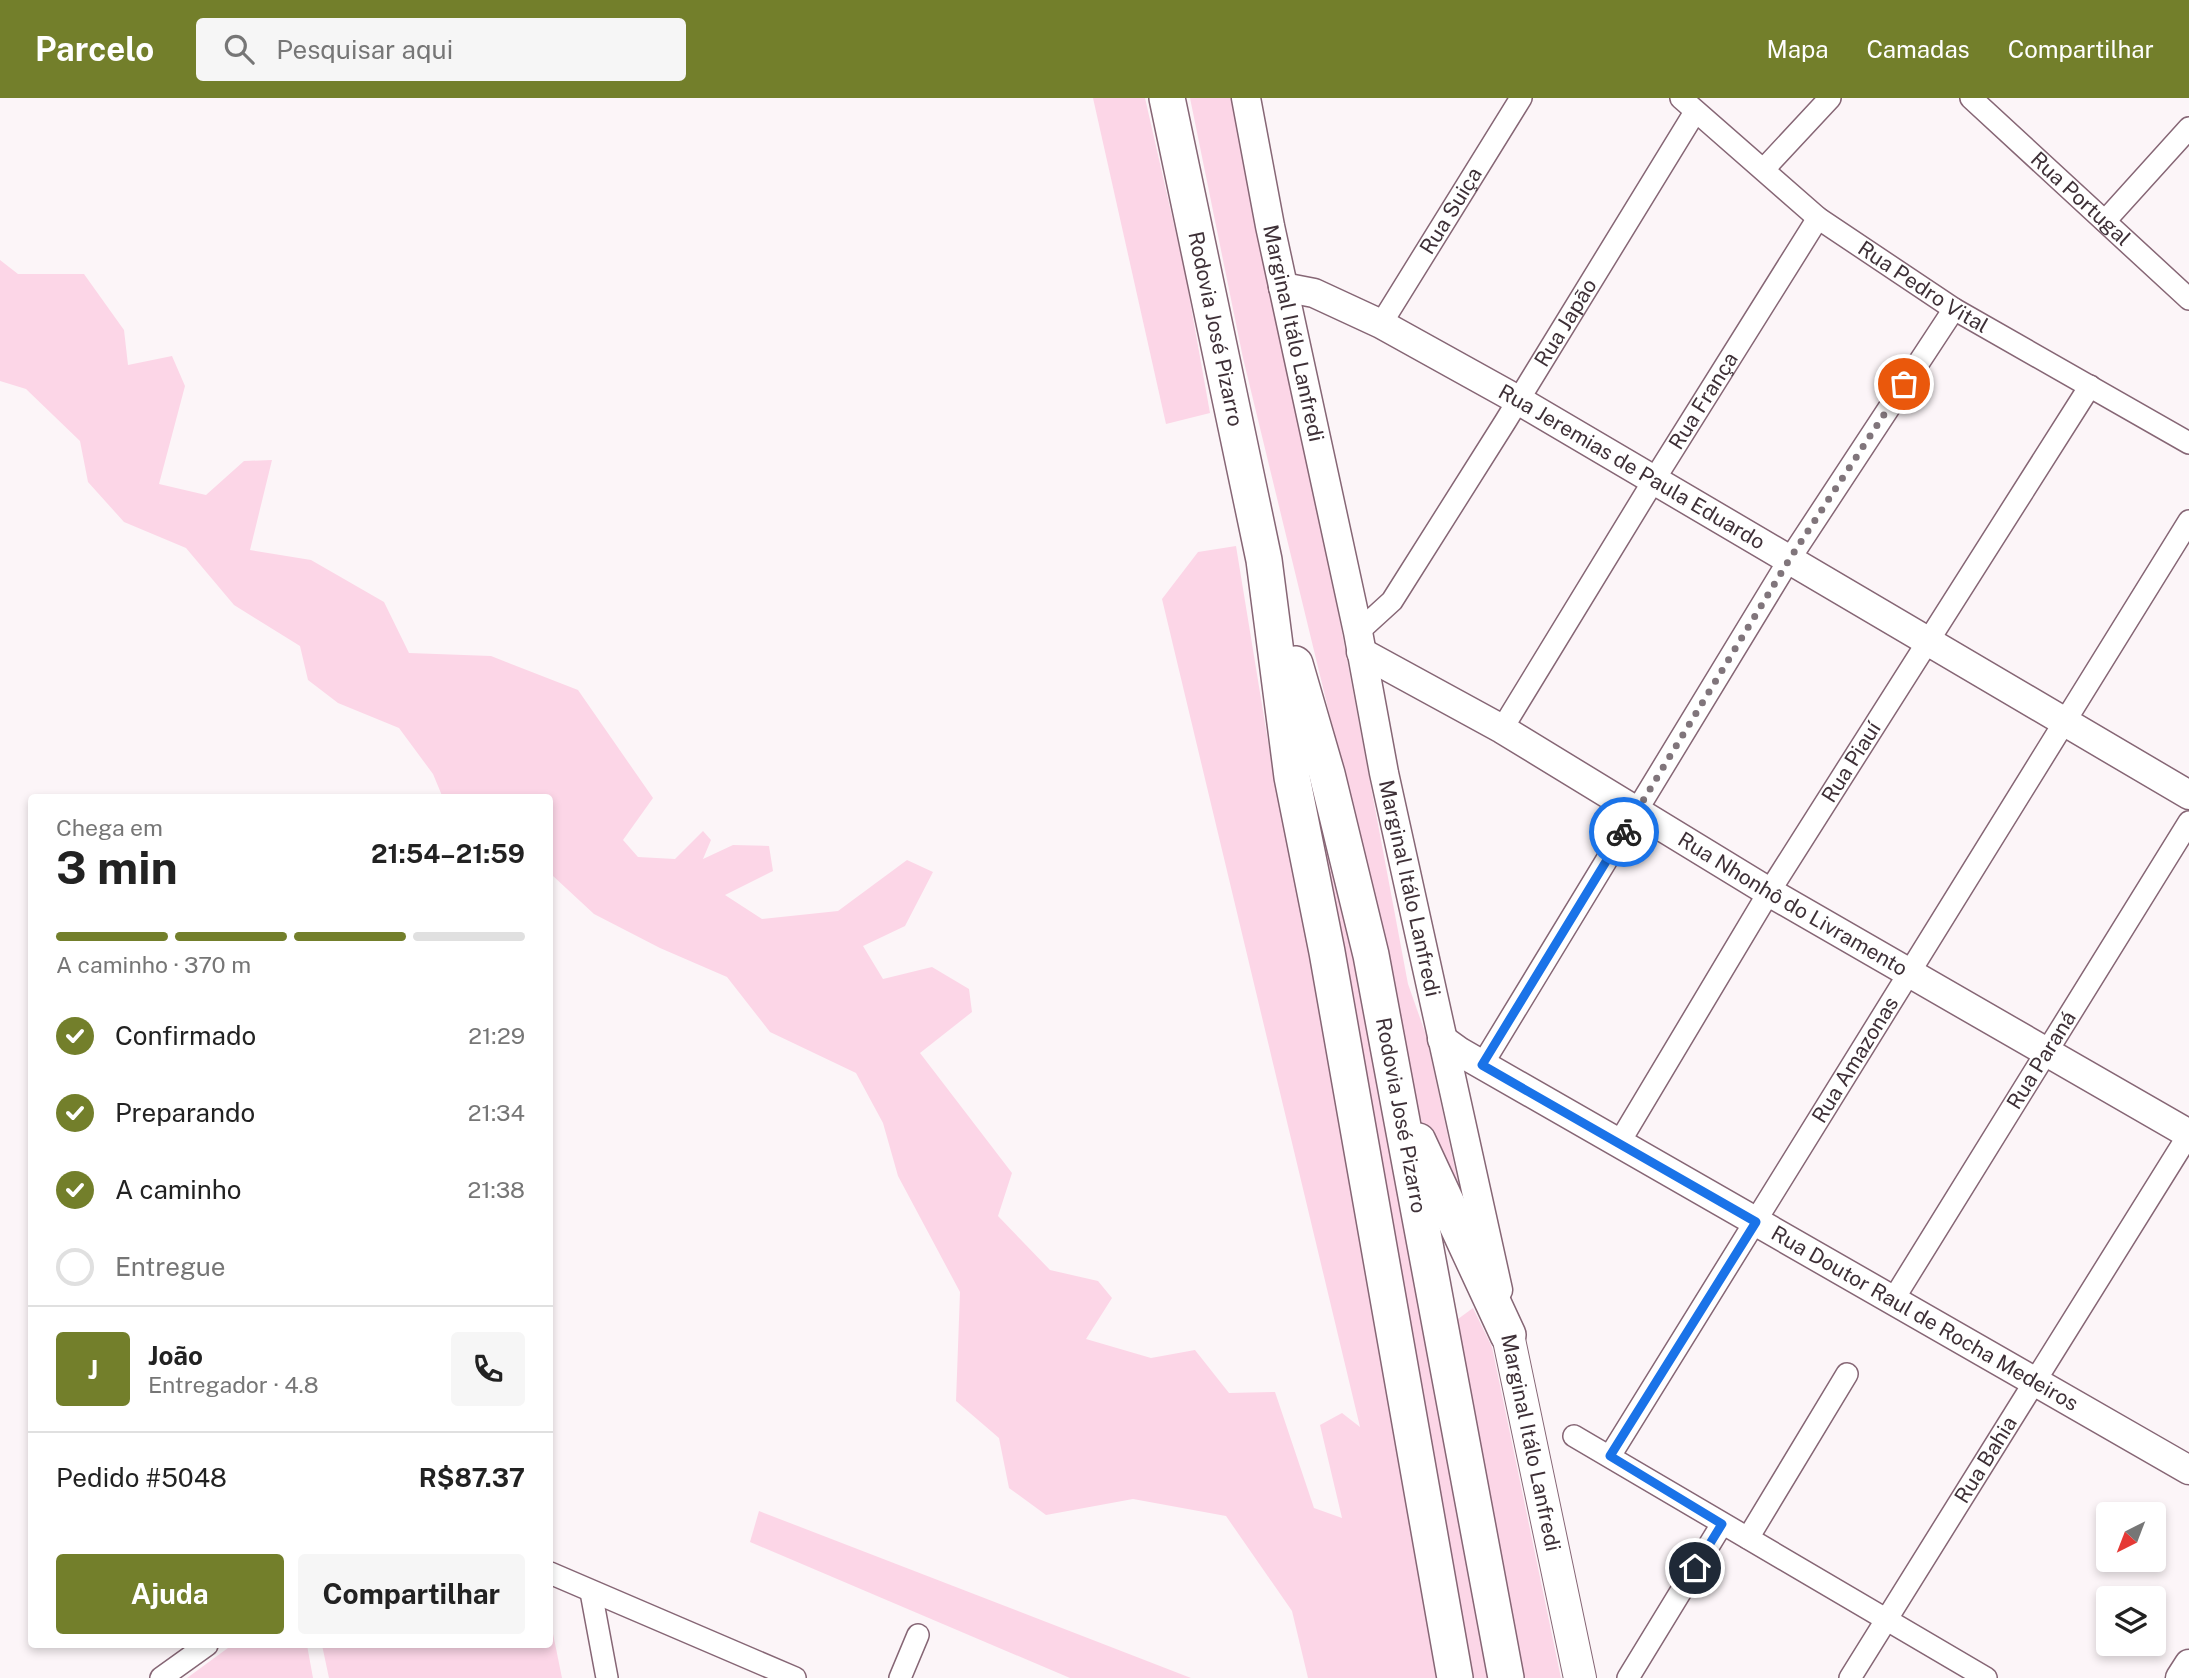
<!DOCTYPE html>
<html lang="pt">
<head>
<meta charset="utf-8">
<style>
  :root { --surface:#fff; --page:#f6f6f6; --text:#222; --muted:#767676; --line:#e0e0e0; --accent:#737f2b }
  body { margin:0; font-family:"Public Sans",sans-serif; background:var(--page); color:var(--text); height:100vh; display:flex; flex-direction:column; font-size:26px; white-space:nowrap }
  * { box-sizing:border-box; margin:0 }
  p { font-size:23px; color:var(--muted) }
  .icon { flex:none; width:38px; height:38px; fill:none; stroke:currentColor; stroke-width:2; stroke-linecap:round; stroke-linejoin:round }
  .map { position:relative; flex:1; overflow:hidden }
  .details { position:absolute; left:28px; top:696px; width:525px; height:854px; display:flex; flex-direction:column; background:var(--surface); border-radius:7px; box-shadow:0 4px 10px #0003 }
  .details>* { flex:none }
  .needle { width:46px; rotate:222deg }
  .buttons { position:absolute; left:2096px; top:1404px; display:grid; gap:14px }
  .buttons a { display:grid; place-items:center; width:70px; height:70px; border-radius:7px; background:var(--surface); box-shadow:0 4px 10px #0003; font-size:35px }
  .pin { position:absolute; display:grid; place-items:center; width:60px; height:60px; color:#fff; margin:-30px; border:4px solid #fff; border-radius:50%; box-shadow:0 2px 7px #0007 }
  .courier { position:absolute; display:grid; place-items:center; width:70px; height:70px; margin:-35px; border:5px solid #1a73e8; border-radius:50%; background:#fff; color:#222; box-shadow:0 2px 9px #0007 }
  .summary em { font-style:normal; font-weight:700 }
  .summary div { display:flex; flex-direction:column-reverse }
  .summary { display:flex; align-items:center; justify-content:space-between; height:119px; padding:0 28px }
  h1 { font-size:46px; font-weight:700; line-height:52px }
  .bar { display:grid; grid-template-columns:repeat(4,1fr); gap:10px 7px; align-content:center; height:84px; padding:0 28px }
  .bar i { height:9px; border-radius:5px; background:var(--line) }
  .bar .on { background:var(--accent) }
  .bar p { grid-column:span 4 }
  .line { display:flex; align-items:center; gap:18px; padding:0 28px; border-top:2px solid var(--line) }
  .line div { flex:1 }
  .round { display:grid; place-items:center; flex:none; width:74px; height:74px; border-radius:7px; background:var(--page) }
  ol { padding:0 28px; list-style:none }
  li { display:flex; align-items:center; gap:21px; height:77px }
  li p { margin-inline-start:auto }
  li .icon { padding:7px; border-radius:50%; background:var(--accent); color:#fff; stroke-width:4 }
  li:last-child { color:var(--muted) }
  li i { width:38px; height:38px; border:4px solid var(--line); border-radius:50% }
  .action { display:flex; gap:14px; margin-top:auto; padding:14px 28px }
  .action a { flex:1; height:80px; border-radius:7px; background:var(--accent); color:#fff; font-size:28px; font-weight:700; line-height:80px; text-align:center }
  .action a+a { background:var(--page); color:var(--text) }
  header { display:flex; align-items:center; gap:42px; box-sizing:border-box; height:98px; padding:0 35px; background:var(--accent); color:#fff }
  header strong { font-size:33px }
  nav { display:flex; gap:38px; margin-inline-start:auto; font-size:24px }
  .search { width:490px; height:63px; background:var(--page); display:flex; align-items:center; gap:18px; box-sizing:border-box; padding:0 24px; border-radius:7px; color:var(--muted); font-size:26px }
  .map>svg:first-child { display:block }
</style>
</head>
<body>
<header>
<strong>Parcelo</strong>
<div class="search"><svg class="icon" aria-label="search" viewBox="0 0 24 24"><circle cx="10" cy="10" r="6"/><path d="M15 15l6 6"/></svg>Pesquisar aqui</div>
<nav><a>Mapa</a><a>Camadas</a><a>Compartilhar</a></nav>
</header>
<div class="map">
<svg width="2189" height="1580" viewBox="0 0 2189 1580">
  <rect width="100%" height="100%" fill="#fcf5f8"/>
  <!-- green -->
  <g fill="#fcd6e7">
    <path d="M1093 0H1145L1185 175 1210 315 1166 326Z"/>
    <path d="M1190 0H1231L1255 126 1338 513 1408 886 1426 937 1472 1149 1447 1094 1411 993 1342 668 1243 260Z"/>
    <path d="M0 162 18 176H84L124 232 128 267 172 258 185 288 159 386 206 397 244 363 272 362 250 452 311 462 384 504 409 555 491 558 578 592 653 700 623 742 638 759 675 761 703 733 711 742 703 761 733 747 769 748 773 773 725 797 762 821 838 813 907 762 933 774 905 828 863 848 883 881 932 869 969 891 972 914 920 955 1012 1075 998 1118 1050 1172 1098 1183 1112 1200 1086 1241 1151 1260 1195 1252 1229 1295 1275 1294 1314 1410 1342 1420 1320 1327 1342 1315 1360 1329 1162 501 1198 454 1236 448 1272 668 1333 956 1447 1580H1308L1292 1513 1226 1418 1133 1401 1046 1417 1009 1390 999 1340 956 1303 960 1194 898 1078 883 1025 856 975 770 934 727 879 660 850 594 816 553 778 550 700H443L433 676 399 630 338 605 308 582 300 548 234 507 186 450 124 424 88 384 80 343 26 291 0 283Z"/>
    <path d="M1318 680 1357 862 1490 1580H1472L1300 681Z"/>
    <path d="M1473 1210 1492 1249 1561 1580H1519L1460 1251 1458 1221Z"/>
    <path d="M759 1413 1191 1580H1070L750 1444Z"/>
    <path d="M550 1521 562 1580H329L322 1547H550Z"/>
    <path d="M232 1547H307L313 1580H187Z"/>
  </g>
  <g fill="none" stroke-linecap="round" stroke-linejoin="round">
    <!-- minor casing -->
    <g stroke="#866675" stroke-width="24">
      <g id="minor">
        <path id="s1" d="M1681 0 1818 120 1954 211 2189 345"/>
        <path id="s2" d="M1971 0 2189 201"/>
        <path d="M1764 71 1830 0"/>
        <path d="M2105 123 2189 30"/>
        <path id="s3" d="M1381 226 1521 0"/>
        <path id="s4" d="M1358 534 1392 503 1505 324 1695 14"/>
        <path id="s5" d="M1502 631 1654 382 1818 120"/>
        <path d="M1482 967 1789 462 1954 211"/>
        <path id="s6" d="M1619 1045 1769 794 2090 288"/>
        <path id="s7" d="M1893 1202 2189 724"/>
        <path d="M1574 1338 1986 1580"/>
        <path id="s8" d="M1610 1358 2189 423"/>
        <path d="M1748 1440 1847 1276"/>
        <path d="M550 1475 795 1580"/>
        <path d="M591 1494 607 1580"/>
        <path d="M161 1580 207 1547"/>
        <path d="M900 1580 918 1537"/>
        <path d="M1628 1580 1722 1426"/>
        <path id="s9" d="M1850 1580 2189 1036"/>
      </g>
    </g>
    <!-- tertiary casing -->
    <g stroke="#866675" stroke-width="31">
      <g id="tertiary">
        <path id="s10" d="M1246 0 1270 128 1358 534 1384 675 1498 1192"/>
        <path id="s11" d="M1283 189 1314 195 1381 226 1518 302 2189 697"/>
        <path id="s12" d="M1361 554 1502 631 1769 794 2189 1036"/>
        <path id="s13" d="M1442 941 1460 954 2189 1372"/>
        <path d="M2180 1580 2189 1566"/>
      </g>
    </g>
    <!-- secondary casing -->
    <g stroke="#866675" stroke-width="34">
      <g id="secondary">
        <path id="s14" d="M1508 1237 1580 1580"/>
      </g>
    </g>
    <!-- primary casing -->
    <g stroke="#866675" stroke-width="38">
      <g id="primary">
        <path id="s15" d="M1167 0 1264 462 1292 679 1327 854 1455 1580"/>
        <path id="s16" d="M1295 566 1327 676 1371 857 1506 1580"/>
        <path d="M1418 1043 1508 1237"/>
      </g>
    </g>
    <!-- minor -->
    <use href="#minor" stroke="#fff" stroke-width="21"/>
    <!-- tertiary -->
    <use href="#tertiary" stroke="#fff" stroke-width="28"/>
    <!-- secondary -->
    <use href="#secondary" stroke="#fff" stroke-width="32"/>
    <!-- primary -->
    <use href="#primary" stroke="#fff" stroke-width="35"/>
  </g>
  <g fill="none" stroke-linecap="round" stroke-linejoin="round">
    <!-- done -->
    <path stroke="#80757b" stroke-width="7" stroke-dasharray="0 12.6" d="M1624 734 1789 462 1904 286"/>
    <!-- route -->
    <path stroke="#1a73e8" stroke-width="9" d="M1624 734 1482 967 1756 1124 1610 1358 1722 1426 1695 1470"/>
  </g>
  <g text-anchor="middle" stroke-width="6" stroke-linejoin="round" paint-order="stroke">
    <!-- street labels -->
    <g font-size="21" fill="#3e3037" stroke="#fff">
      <text dy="7" stroke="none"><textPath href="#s2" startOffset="149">Rua Portugal</textPath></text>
      <text dy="7" stroke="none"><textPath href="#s3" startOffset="133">Rua Suiça</textPath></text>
      <text dy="7" stroke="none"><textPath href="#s1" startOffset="308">Rua Pedro Vital</textPath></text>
      <text dy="7" stroke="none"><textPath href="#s4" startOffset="374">Rua Japão</textPath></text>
      <text dy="7" stroke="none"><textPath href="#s15" startOffset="236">Rodovia José Pizarro</textPath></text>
      <text dy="7" stroke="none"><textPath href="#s10" startOffset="240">Marginal Itálo Lanfredi</textPath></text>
      <text dy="7" stroke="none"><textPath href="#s5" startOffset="385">Rua França</textPath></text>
      <text dy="7" stroke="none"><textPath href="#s11" startOffset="394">Rua Jeremias de Paula Eduardo</textPath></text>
      <text dy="7" stroke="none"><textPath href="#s6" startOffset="446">Rua Piauí</textPath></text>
      <text dy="7" stroke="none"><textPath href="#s10" startOffset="807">Marginal Itálo Lanfredi</textPath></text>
      <text dy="7" stroke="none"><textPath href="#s12" startOffset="500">Rua Nhonhô do Livramento</textPath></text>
      <text dy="7" stroke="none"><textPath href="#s8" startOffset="466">Rua Amazonas</textPath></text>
      <text dy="7" stroke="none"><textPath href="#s7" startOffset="282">Rua Paraná</textPath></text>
      <text dy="7" stroke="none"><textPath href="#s16" startOffset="464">Rodovia José Pizarro</textPath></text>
      <text dy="7" stroke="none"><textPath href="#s13" startOffset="558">Rua Doutor Raul de Rocha Medeiros</textPath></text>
      <text dy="7" stroke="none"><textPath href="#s14" startOffset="110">Marginal Itálo Lanfredi</textPath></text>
      <text dy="7" stroke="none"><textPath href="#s9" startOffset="257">Rua Bahia</textPath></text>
    </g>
  </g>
</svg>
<div class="buttons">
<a><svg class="needle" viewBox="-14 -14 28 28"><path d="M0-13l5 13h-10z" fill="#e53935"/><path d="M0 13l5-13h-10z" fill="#767676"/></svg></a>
<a><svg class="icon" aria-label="layers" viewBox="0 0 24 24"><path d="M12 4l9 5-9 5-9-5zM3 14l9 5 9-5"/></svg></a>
</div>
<div class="pin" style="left:1904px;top:286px;background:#ea580c"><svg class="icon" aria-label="bag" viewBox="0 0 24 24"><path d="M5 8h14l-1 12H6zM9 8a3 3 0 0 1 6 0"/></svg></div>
<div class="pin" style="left:1695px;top:1470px;background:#1f2937"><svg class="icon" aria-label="home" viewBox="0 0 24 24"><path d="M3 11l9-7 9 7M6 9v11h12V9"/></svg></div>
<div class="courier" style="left:1624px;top:734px"><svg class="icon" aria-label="bike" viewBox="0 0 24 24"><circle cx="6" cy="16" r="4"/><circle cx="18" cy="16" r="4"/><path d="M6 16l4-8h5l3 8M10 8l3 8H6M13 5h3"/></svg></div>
<section class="details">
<div class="summary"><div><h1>3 min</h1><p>Chega em</p></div><em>21:54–21:59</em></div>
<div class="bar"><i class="on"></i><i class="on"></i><i class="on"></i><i></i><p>A caminho · 370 m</p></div>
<ol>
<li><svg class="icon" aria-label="check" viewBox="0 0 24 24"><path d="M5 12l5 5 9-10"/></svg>Confirmado<p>21:29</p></li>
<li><svg class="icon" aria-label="check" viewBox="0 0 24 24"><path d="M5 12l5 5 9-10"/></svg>Preparando<p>21:34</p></li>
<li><svg class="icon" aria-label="check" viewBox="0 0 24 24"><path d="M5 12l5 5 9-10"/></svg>A caminho<p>21:38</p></li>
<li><i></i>Entregue</li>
</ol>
<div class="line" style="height:126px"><b class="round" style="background:var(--accent);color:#fff">J</b><div><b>João</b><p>Entregador · 4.8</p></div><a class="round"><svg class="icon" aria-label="phone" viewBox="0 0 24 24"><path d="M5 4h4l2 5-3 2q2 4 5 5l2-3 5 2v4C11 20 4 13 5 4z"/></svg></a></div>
<div class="line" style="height:91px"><div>Pedido #5048</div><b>R$87.37</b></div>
<div class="action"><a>Ajuda</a><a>Compartilhar</a></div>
</section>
</div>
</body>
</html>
